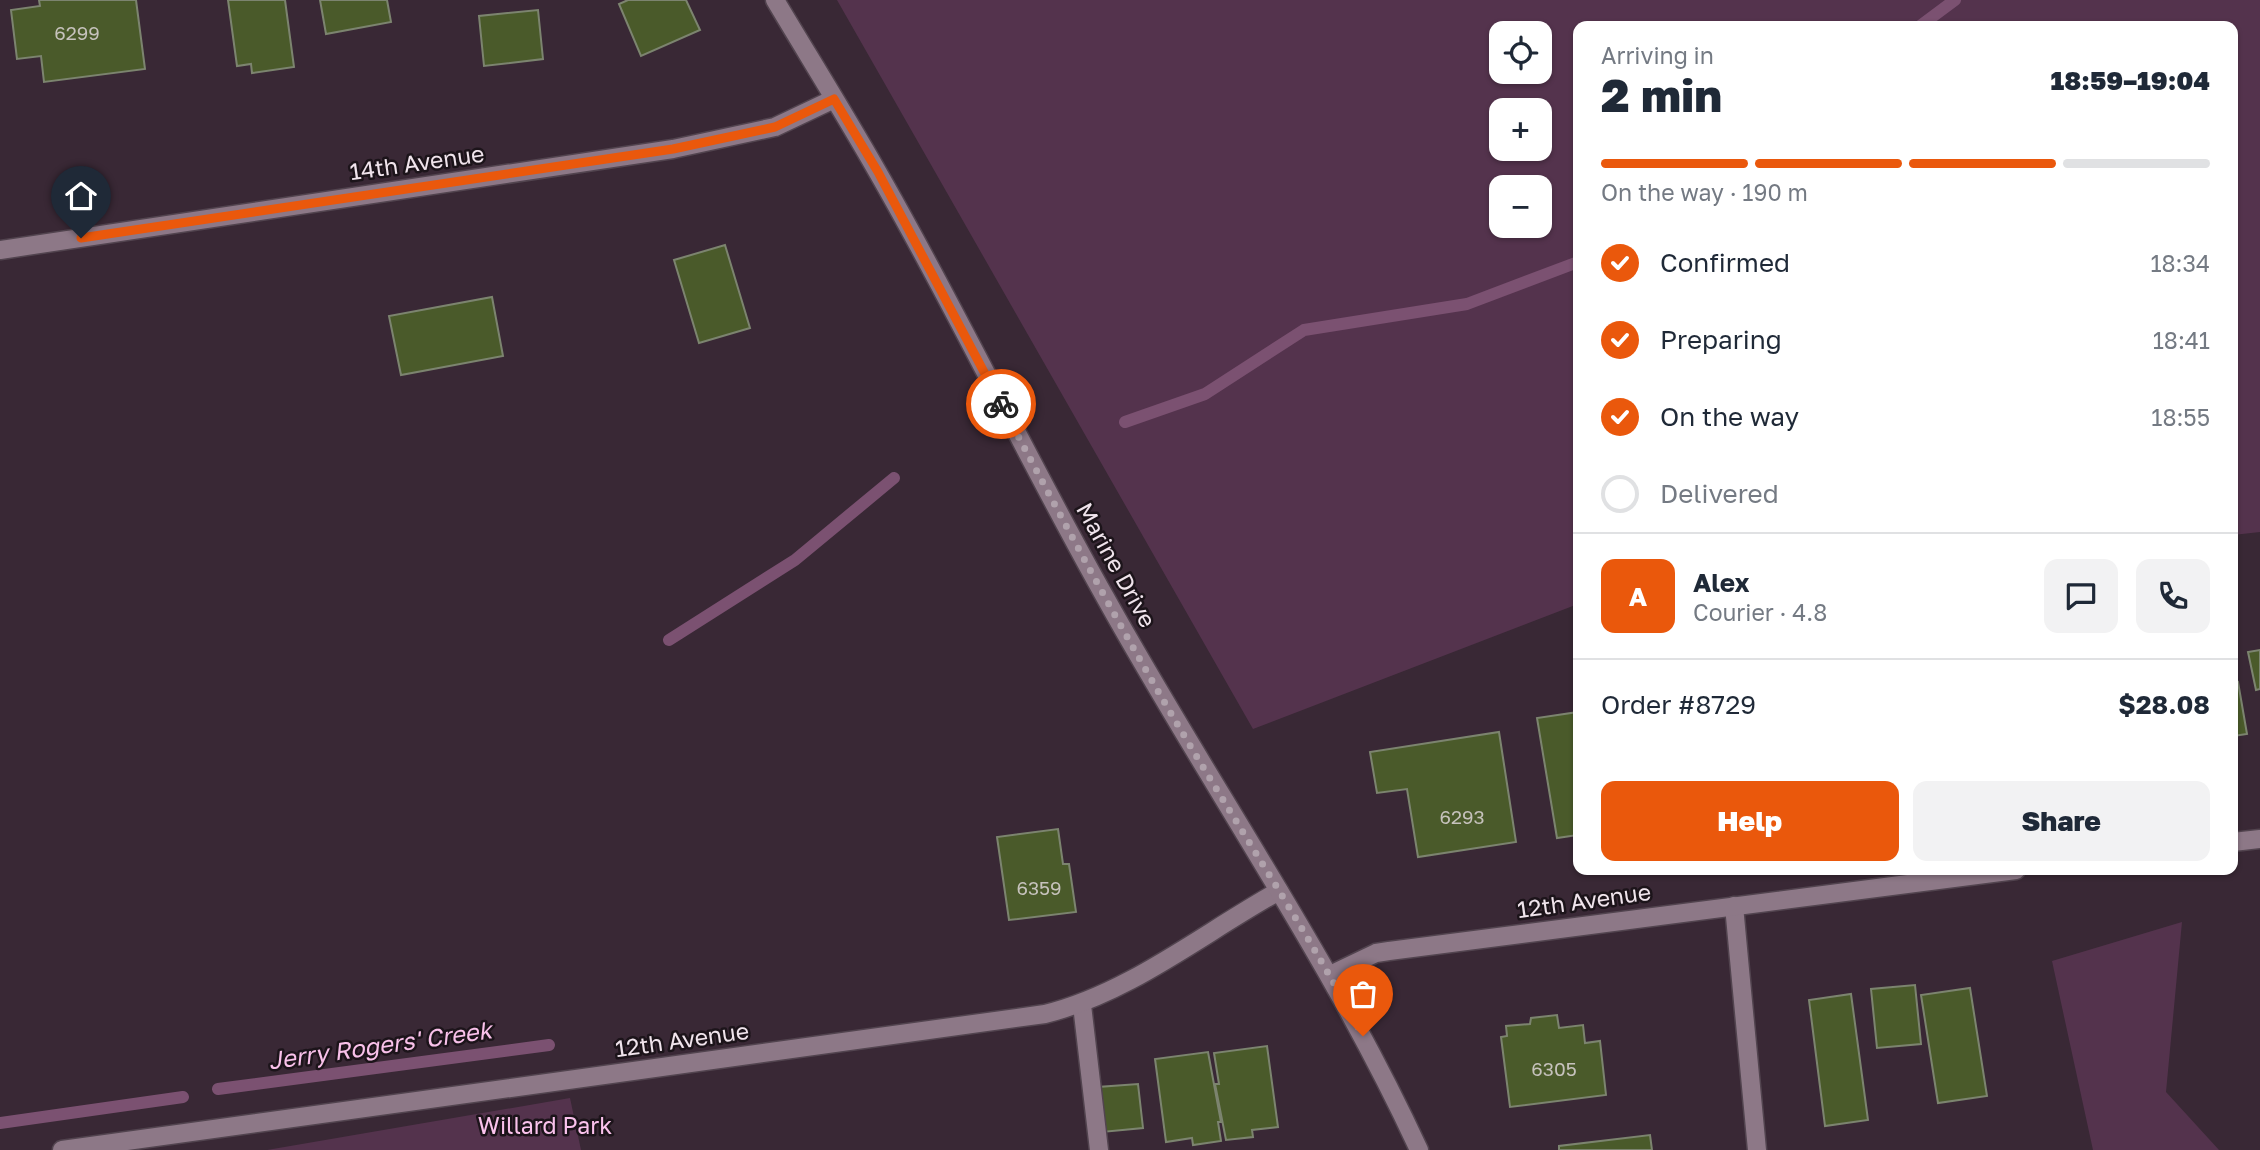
<!DOCTYPE html>
<html lang="en">
<head>
<meta charset="utf-8">
<style>
  :root { --surface:#fff; --page:#f2f2f3; --text:#1f2937; --muted:#747a83; --line:#e0e1e3; --accent:#ea580c }
  body { margin:0; font-family:"Golos Text",sans-serif; background:var(--page); color:var(--text); height:100vh; display:flex; flex-direction:column; font-size:26px; white-space:nowrap }
  * { box-sizing:border-box; margin:0 }
  p { font-size:23px; color:var(--muted) }
  .icon { flex:none; width:38px; height:38px; fill:none; stroke:currentColor; stroke-width:2; stroke-linecap:round; stroke-linejoin:round }
  .map { position:relative; flex:1; overflow:hidden }
  .panel { position:absolute; left:1573px; top:21px; width:665px; height:854px; display:flex; flex-direction:column; background:var(--surface); border-radius:14px; box-shadow:0 2px 5px #0004 }
  .panel>* { flex:none }
  .fabs { position:absolute; left:1489px; top:21px; display:grid; gap:14px }
  .fabs a { display:grid; place-items:center; width:63px; height:63px; border-radius:14px; background:var(--surface); box-shadow:0 2px 5px #0004; font-size:35px }
  .pin { position:absolute; display:grid; place-items:center; width:60px; height:60px; color:#fff; margin:-72px -30px; border-radius:50% 50% 50% 0; rotate:-45deg; box-shadow:0 0 7px #0007 }
  .pin .icon { rotate:45deg }
  .courier { position:absolute; display:grid; place-items:center; width:70px; height:70px; margin:-35px; border:5px solid #ea580c; border-radius:50%; background:#fff; color:#222; box-shadow:0 2px 9px #0007 }
  .overview em { font-style:normal; font-weight:800 }
  .overview div { display:flex; flex-direction:column-reverse }
  .overview { display:flex; align-items:center; justify-content:space-between; height:119px; padding:0 28px }
  h1 { font-size:46px; font-weight:800; line-height:52px }
  .bar { display:grid; grid-template-columns:repeat(4,1fr); gap:10px 7px; align-content:center; height:84px; padding:0 28px }
  .bar i { height:9px; border-radius:5px; background:var(--line) }
  .bar .selected { background:var(--accent) }
  .bar p { grid-column:span 4 }
  .line { display:flex; align-items:center; gap:18px; padding:0 28px; border-top:2px solid var(--line) }
  .line div { flex:1 }
  .round { display:grid; place-items:center; flex:none; width:74px; height:74px; border-radius:14px; background:var(--page) }
  ol { padding:0 28px; list-style:none }
  li { display:flex; align-items:center; gap:21px; height:77px }
  li p { margin-inline-start:auto }
  li .icon { padding:7px; border-radius:50%; background:var(--accent); color:#fff; stroke-width:4 }
  li:last-child { color:var(--muted) }
  li i { width:38px; height:38px; border:4px solid var(--line); border-radius:50% }
  .action { display:flex; gap:14px; margin-top:auto; padding:14px 28px }
  .action a { flex:1; height:80px; border-radius:14px; background:var(--accent); color:#fff; font-size:28px; font-weight:800; line-height:80px; text-align:center }
  .action a+a { background:var(--page); color:var(--text) }
  .map>svg:first-child { display:block }
</style>
</head>
<body>
<div class="map">
<svg width="2260" height="1150" viewBox="0 0 2260 1150">
  <rect width="100%" height="100%" fill="#392835"/>
  <!-- green -->
  <g fill="#54334d" fill-rule="evenodd">
    <path d="M837 0H2260V532L2233 535V26H1578V604L1253 729ZM1540 33V72H1502V33ZM1540 110V149H1502V110ZM1502 187H1540V226H1502Z"/>
    <path d="M2182 922 2166 1092 2219 1150H2093L2052 961Z"/>
    <path d="M570 1098 581 1150H267Z"/>
  </g>
  <g fill="none" stroke-linecap="round" stroke-linejoin="round">
    <!-- stream -->
    <g stroke="#7b5171" stroke-width="12">
      <path d="M1920 26 1955 0"/>
      <path d="M1125 422 1205 394 1304 330 1467 304 1578 262"/>
      <path d="M669 640 795 560 894 478"/>
      <path d="M218 1089 549 1045"/>
      <path d="M0 1123 183 1097"/>
    </g>
  </g>
  <!-- building -->
  <g fill="#4a5a2a" stroke="#7c846f" stroke-width="2">
    <path d="M39 0H136L145 69 44 82 41 56 17 59 11 10 40 6Z"/>
    <path d="M228 0H285L294 67 252 73 251 64 237 66Z"/>
    <path d="M320 0H387L391 22 326 34Z"/>
    <path d="M628 0H686L700 30 641 56 619 4Z"/>
    <path d="M538 10 543 59 484 66 479 16Z"/>
    <path d="M725 245 750 328 699 343 674 260Z"/>
    <path d="M492 297 503 356 401 375 389 316Z"/>
    <path d="M2260 650V689L2256 690 2248 652Z"/>
    <path d="M2238 682 2247 734 2233 736V683Z"/>
    <path d="M1578 712V835L1557 838 1537 718Z"/>
    <path d="M1499 732 1516 842 1418 857 1407 789 1377 793 1370 752Z"/>
    <path d="M1058 829 1063 864H1069L1076 912 1009 920 997 837Z"/>
    <path d="M1915 985 1921 1044 1877 1048 1871 989Z"/>
    <path d="M1970 988 1987 1096 1938 1103 1921 995Z"/>
    <path d="M1851 994 1868 1120 1825 1126 1809 1000Z"/>
    <path d="M1557 1015 1559 1028 1583 1025 1585 1043 1600 1041 1606 1095 1510 1107 1501 1037 1507 1036 1506 1026 1530 1024 1531 1018Z"/>
    <path d="M1267 1046 1278 1127 1252 1130 1253 1137 1226 1140 1215 1084H1219L1214 1053Z"/>
    <path d="M1208 1052 1221 1122H1218L1221 1141 1193 1145 1192 1138 1166 1142 1155 1059Z"/>
    <path d="M1138 1084 1143 1128 1102 1132 1098 1087Z"/>
    <path d="M1650 1135 1652 1150H1559V1146Z"/>
  </g>
  <g fill="none" stroke-linecap="round" stroke-linejoin="round">
    <!-- service casing -->
    <g stroke="#52444f" stroke-width="21">
      <g id="service">
        <path d="M1734 906 1757 1150"/>
        <path d="M1082 1005 1099 1150"/>
      </g>
    </g>
    <!-- minor casing -->
    <g stroke="#52444f" stroke-width="21">
      <g id="minor">
        <path d="M0 250 673 149 775 127 834 99"/>
        <path d="M2233 842 2260 839"/>
        <path d="M1330 975 1376 953 1389 951 2016 870"/>
        <path d="M62 1150 1045 1014C1130 993 1203 933 1279 891"/>
      </g>
    </g>
    <!-- tertiary casing -->
    <g stroke="#52444f" stroke-width="21">
      <path id="tertiary" d="M775 0C809 57 844 113 877 171 957 310 1026 457 1105 597 1208 783 1330 957 1419 1150"/>
    </g>
    <!-- service -->
    <use href="#service" stroke="#8d7887" stroke-width="18"/>
    <!-- minor -->
    <use href="#minor" stroke="#8d7887" stroke-width="18"/>
    <!-- tertiary -->
    <use href="#tertiary" stroke="#8d7887" stroke-width="18"/>
  </g>
  <g fill="none" stroke-linecap="round" stroke-linejoin="round">
    <!-- done -->
    <path stroke="#b0a2ac" stroke-width="7" stroke-dasharray="0 12.6" d="M1001 404C1065 524 1129 645 1200 762 1255 853 1313 942 1363 1036"/>
    <!-- route -->
    <path stroke="#ea580c" stroke-width="9" d="M81 238 673 149 775 127 834 99 878 172 1001 404"/>
  </g>
  <g text-anchor="middle" stroke-width="5" stroke-linejoin="round" paint-order="stroke">
    <!-- number labels -->
    <g font-size="19" fill="#c6c2bc">
      <text x="77" y="40">6299</text>
      <text x="1462" y="824">6293</text>
      <text x="1039" y="895">6359</text>
      <text x="1554" y="1076">6305</text>
    </g>
    <!-- street labels -->
    <g font-size="23" fill="#f0e4ec" stroke="#1c141a">
      <text transform="translate(417 163) rotate(-8)" y="8">14th Avenue</text>
      <text transform="translate(1116 565) rotate(61)" y="8">Marine Drive</text>
      <text transform="translate(1584 901) rotate(-8)" y="8">12th Avenue</text>
      <text transform="translate(682 1040) rotate(-8)" y="8">12th Avenue</text>
    </g>
    <!-- park labels -->
    <g font-size="23" fill="#fac2ec" stroke="#1c141a">
      <text x="545" y="1134">Willard Park</text>
    </g>
    <!-- water labels -->
    <g font-size="24" font-style="italic" fill="#f9c1ea" stroke="#1c141a">
      <text transform="translate(380 1046) rotate(-8)" y="8">Jerry Rogers' Creek</text>
    </g>
  </g>
</svg>
<div class="fabs">
<a><svg class="icon" aria-label="locate" viewBox="0 0 24 24"><circle cx="12" cy="12" r="6"/><path d="M12 2v4M12 18v4M2 12h4M18 12h4"/></svg></a>
<a>+</a>
<a>−</a>
</div>
<div class="pin" style="left:1363px;top:1036px;background:#ea580c"><svg class="icon" aria-label="bag" viewBox="0 0 24 24"><path d="M5 8h14l-1 12H6zM9 8a3 3 0 0 1 6 0"/></svg></div>
<div class="pin" style="left:81px;top:238px;background:#1f2937"><svg class="icon" aria-label="home" viewBox="0 0 24 24"><path d="M3 11l9-7 9 7M6 9v11h12V9"/></svg></div>
<div class="courier" style="left:1001px;top:404px"><svg class="icon" aria-label="bike" viewBox="0 0 24 24"><circle cx="6" cy="16" r="4"/><circle cx="18" cy="16" r="4"/><path d="M6 16l4-8h5l3 8M10 8l3 8H6M13 5h3"/></svg></div>
<section class="panel">
<div class="overview"><div><h1>2 min</h1><p>Arriving in</p></div><em>18:59–19:04</em></div>
<div class="bar"><i class="selected"></i><i class="selected"></i><i class="selected"></i><i></i><p>On the way · 190 m</p></div>
<ol>
<li><svg class="icon" aria-label="check" viewBox="0 0 24 24"><path d="M5 12l5 5 9-10"/></svg>Confirmed<p>18:34</p></li>
<li><svg class="icon" aria-label="check" viewBox="0 0 24 24"><path d="M5 12l5 5 9-10"/></svg>Preparing<p>18:41</p></li>
<li><svg class="icon" aria-label="check" viewBox="0 0 24 24"><path d="M5 12l5 5 9-10"/></svg>On the way<p>18:55</p></li>
<li><i></i>Delivered</li>
</ol>
<div class="line" style="height:126px"><b class="round" style="background:var(--accent);color:#fff">A</b><div><b>Alex</b><p>Courier · 4.8</p></div><a class="round"><svg class="icon" aria-label="chat" viewBox="0 0 24 24"><path d="M4 5h16v11H9l-5 4z"/></svg></a><a class="round"><svg class="icon" aria-label="phone" viewBox="0 0 24 24"><path d="M5 4h4l2 5-3 2q2 4 5 5l2-3 5 2v4C11 20 4 13 5 4z"/></svg></a></div>
<div class="line" style="height:91px"><div>Order #8729</div><b>$28.08</b></div>
<div class="action"><a>Help</a><a>Share</a></div>
</section>
</div>
</body>
</html>
